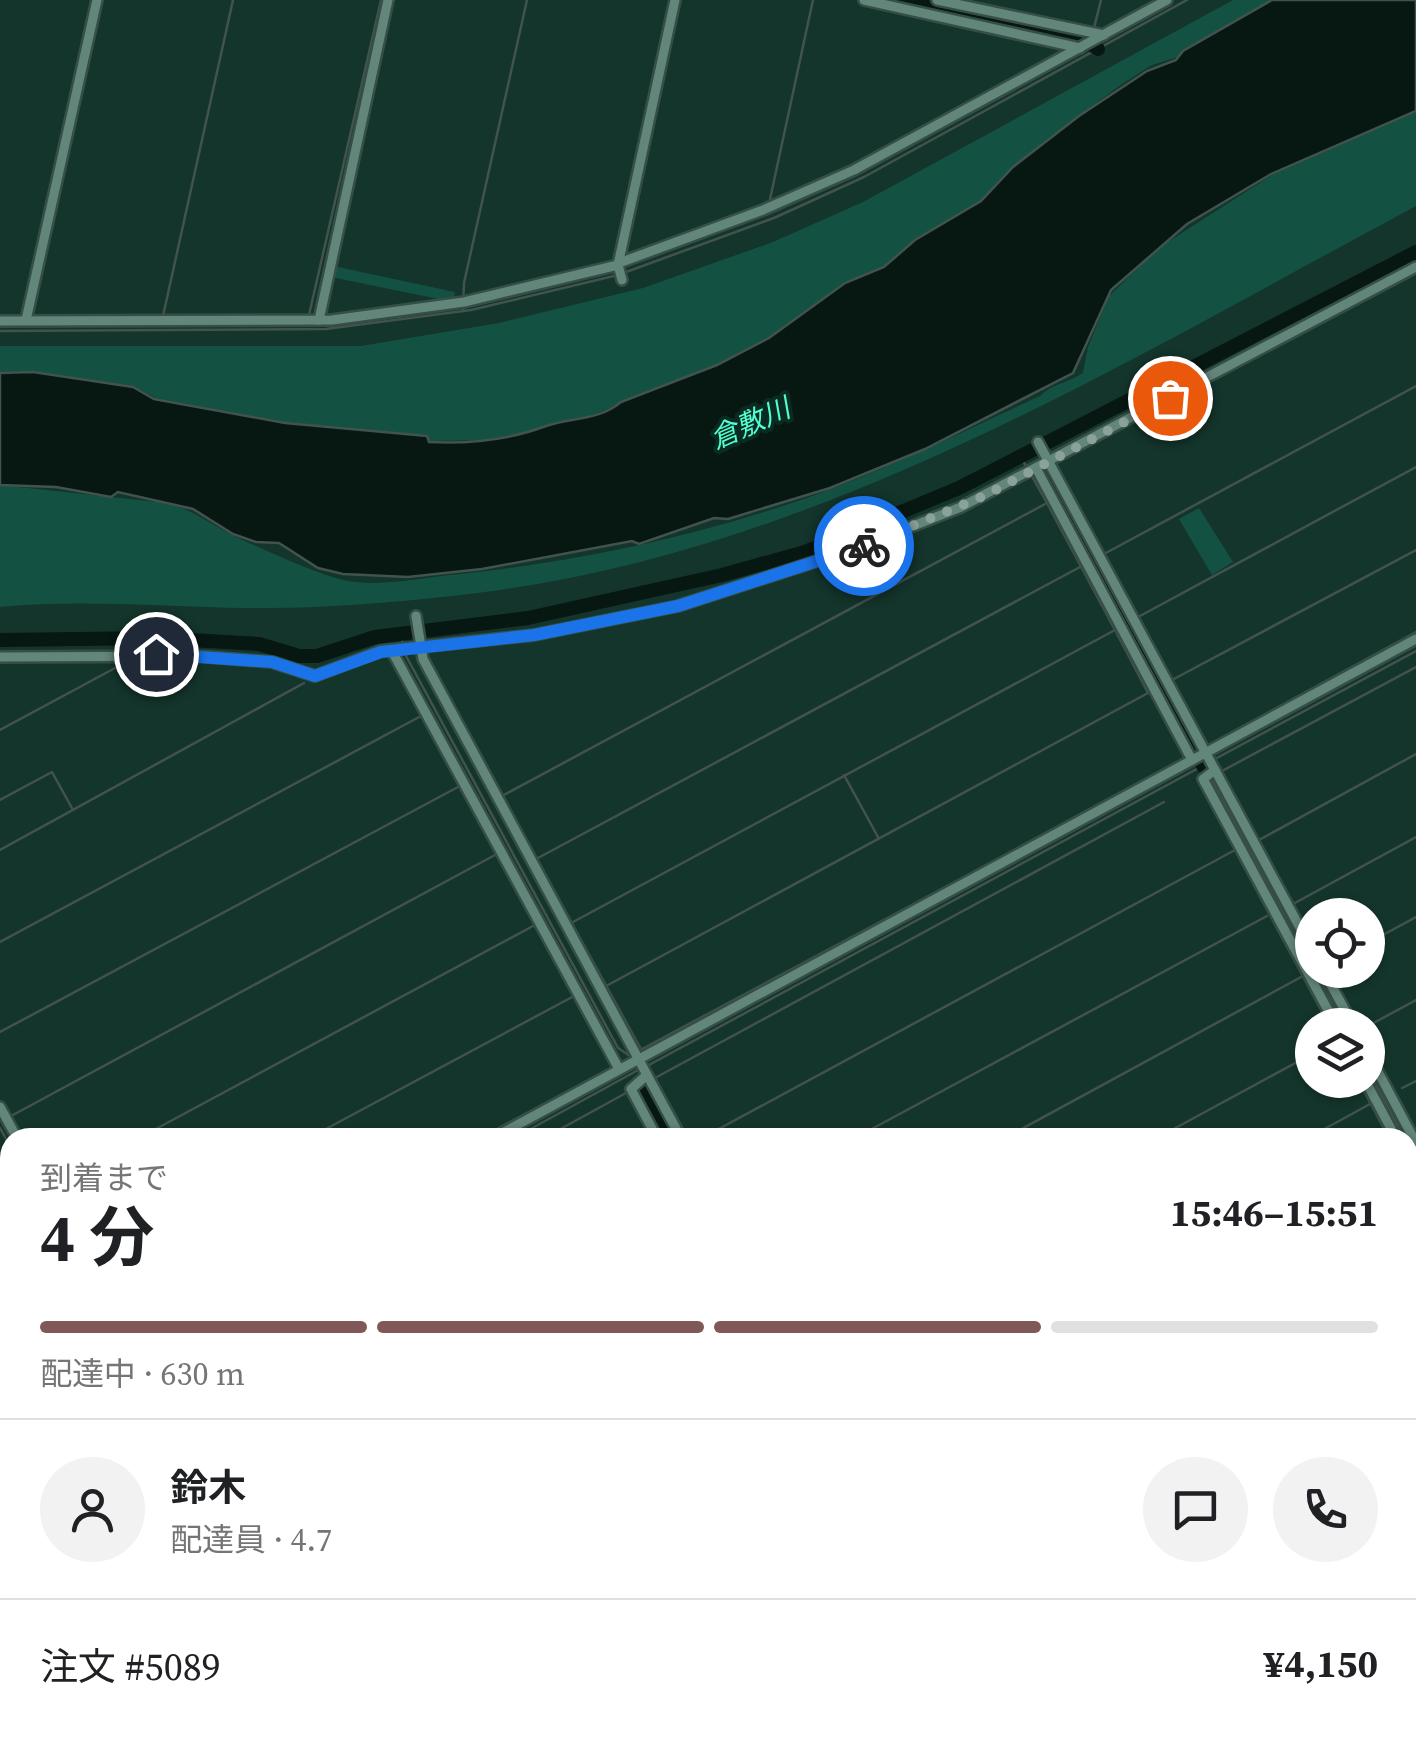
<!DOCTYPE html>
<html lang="ja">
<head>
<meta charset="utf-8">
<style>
  :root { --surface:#fff; --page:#f2f2f2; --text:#202124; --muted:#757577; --line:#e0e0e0; --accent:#805858 }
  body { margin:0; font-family:"Source Serif 4","Noto Sans JP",serif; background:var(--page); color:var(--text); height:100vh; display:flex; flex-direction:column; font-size:38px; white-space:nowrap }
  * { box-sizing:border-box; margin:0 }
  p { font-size:32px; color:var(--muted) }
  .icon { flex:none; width:55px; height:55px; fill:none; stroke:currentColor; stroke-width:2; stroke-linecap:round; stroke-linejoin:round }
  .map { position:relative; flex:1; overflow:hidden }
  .side { position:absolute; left:0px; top:1128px; width:1418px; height:622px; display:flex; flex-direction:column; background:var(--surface); border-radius:30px 30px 0 0; box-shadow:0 2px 8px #0004 }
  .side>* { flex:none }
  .fabs { position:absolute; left:1295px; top:898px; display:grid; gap:20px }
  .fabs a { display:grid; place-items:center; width:90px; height:90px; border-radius:50%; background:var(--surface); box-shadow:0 2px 8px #0004; font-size:50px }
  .pin { position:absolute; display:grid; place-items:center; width:85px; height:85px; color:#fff; margin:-42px; border:5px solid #fff; border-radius:50%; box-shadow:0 2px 10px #0007 }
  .courier { position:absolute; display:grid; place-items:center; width:100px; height:100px; margin:-50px; border:8px solid #1a73e8; border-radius:50%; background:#fff; color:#222; box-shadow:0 2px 12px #0007 }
  .head em { font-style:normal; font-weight:700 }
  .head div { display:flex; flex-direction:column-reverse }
  .head { display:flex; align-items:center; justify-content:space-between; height:170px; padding:0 40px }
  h1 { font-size:65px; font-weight:700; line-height:75px }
  .bar { display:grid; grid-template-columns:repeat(4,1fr); gap:15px 10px; align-content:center; height:120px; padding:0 40px }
  .bar i { height:12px; border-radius:8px; background:var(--line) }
  .bar .selected { background:var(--accent) }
  .bar p { grid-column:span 4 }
  .line { display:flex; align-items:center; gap:25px; padding:0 40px; border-top:2px solid var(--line) }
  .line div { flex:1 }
  .round { display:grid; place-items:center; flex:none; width:105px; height:105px; border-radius:52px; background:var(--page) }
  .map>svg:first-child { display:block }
</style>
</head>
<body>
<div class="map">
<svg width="1416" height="1749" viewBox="0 0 1416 1749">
  <rect width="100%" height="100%" fill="#14352c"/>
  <!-- green -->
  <g fill="#135242">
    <path d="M1233 0H1272L1178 57 1152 65 1122 84 1043 142 981 201 914 240 884 267 845 282 768 338 717 364 573 423 487 440 429 441 427 435 281 422 156 398 133 386 33 371 0 372V346H361L499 323 643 288 773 242 863 202Z"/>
    <path d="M1416 112V206C1109 370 806 559 452 596 385 603 316 609 249 608 166 607 82 599 0 607V485L167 503C193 510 211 524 234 536 267 551 305 569 339 579 376 589 423 577 460 574 585 561 714 533 834 488 905 461 972 427 1040 396 1053 383 1068 383 1083 373L1088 347 1109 296 1160 247 1272 175Z"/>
    <path d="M333 266 455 292 453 302 331 277Z"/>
    <path d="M1199 508 1233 562 1212 575 1179 519Z"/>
  </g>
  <!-- water -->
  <path fill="#071712" stroke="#42524d" stroke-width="2.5" d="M1272 0H1416V111L1271 174 1187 224 1111 290 1073 373 925 449 830 488 728 519 714 518 639 544 632 541 482 569 408 577 343 574 318 568 279 543 256 542 233 534 193 509 118 492 111 497 56 487 0 485V373L33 372 133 387 154 399 285 423 427 436 429 442C470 444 509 440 546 426 572 417 598 421 621 402L717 365 769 338 845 283 884 267 915 240 981 201 1013 167 1079 116 1147 71 1176 60 1183 51Z"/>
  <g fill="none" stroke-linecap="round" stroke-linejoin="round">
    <!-- stream -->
    <g stroke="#42524d" stroke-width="2.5">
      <path d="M955 14 956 11"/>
      <path d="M1094 28 1101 0"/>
      <path d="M769 204 813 0"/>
      <path d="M613 262 650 94"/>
      <path d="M626 272 774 218 864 177 1187 0"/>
      <path d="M29 287 84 40"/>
      <path d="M463 311 464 283 527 0"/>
      <path d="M309 315 381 0"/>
      <path d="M163 316 233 0"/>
      <path d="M0 331 326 329 471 310 618 275"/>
      <path d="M1021 458 1026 466"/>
      <path d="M1104 554 1416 386"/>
      <path d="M1140 616 1416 467"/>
      <path d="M1126 623 1129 622"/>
      <path d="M400 635 404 646"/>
      <path d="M133 650V639"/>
      <path d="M405 654 618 1048 630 1056"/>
      <path d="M316 662 317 656"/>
      <path d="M1172 680 1416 550"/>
      <path d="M1161 686 1164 685"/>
      <path d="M0 730 130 660"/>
      <path d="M1222 738 1416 632"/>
      <path d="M1195 750 1198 749"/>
      <path d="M1215 759 1416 651"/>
      <path d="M1222 771 1416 667"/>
      <path d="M844 775 878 837"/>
      <path d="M1211 779 1312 968"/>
      <path d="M0 800 52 772 73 810"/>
      <path d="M1259 840 1416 754"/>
      <path d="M0 850 304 683"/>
      <path d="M538 858 1080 567"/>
      <path d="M1293 904 1416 837"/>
      <path d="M573 922 1115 630 1048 505"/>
      <path d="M0 942 421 716"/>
      <path d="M1368 943 1416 917"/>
      <path d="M1314 970 1343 1025"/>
      <path d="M608 985 1148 693 1115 630"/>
      <path d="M1368 1026 1416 1000"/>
      <path d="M0 1032 458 787"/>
      <path d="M642 1049 1094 808"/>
      <path d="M642 1051 502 796 1047 503 1030 473"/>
      <path d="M647 1066 1208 763"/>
      <path d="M1368 1070 1404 1138"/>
      <path d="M654 1076 688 1138"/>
      <path d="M655 1078 1164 802"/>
      <path d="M1358 1080 1389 1138"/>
      <path d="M1402 1088 1416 1081"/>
      <path d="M11 1116 495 855"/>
      <path d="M0 1128 10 1146"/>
      <path d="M139 1138 535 925"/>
      <path d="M309 1138 574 996"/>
      <path d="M480 1138 613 1067"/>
      <path d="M514 1138 640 1069"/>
      <path d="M544 1138 626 1093"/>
      <path d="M702 1138 1235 850 1329 1025"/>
      <path d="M855 1138 1267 916"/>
      <path d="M1005 1138 1303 976"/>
      <path d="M1157 1138 1312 1054"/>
      <path d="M1308 1138 1370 1104"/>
      <path d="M1408 1144 1416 1160"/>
      <path d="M1408 1172 1416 1188"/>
      <path d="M1408 1247 1416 1243"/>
      <path d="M1408 1328 1416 1323"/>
      <path d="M1408 1410 1416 1406"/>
      <path d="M0 1417 10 1411"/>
      <path d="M0 1441 10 1460"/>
      <path d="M1408 1493 1416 1488"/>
      <path d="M1408 1583 1416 1578"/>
      <path d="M0 1652 10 1691"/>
      <path d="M0 1714 9 1749"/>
      <path d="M1408 1725 1416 1720"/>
      <path d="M22 1740 25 1749"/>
      <path d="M162 1740 166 1749"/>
      <path d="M318 1740 323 1749"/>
      <path d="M331 1740 336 1749"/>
      <path d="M1190 1748 1206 1740"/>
      <path d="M425 1749 443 1740"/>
      <path d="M594 1749 611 1740"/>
      <path d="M761 1749 778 1740"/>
      <path d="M928 1749 945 1740"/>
      <path d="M1362 1749 1379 1740"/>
    </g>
    <!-- river -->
    <g stroke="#071712" stroke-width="14">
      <path d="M894 0 1086 41 1098 49"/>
      <path d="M1043 469 1197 753"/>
      <path d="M0 640 156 638 259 644 299 656H317L375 637 528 618 722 575 805 552 959 488 1416 252"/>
      <path d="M1202 763 1203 766"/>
      <path d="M639 1087 666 1138"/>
      <path d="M1408 1612 1416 1608"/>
      <path d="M991 1740 996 1749"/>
      <path d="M1154 1749 1171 1740"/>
    </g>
    <!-- minor casing -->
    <g stroke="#354f46" stroke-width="14">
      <g id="minor">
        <path d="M864 0 1080 48"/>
        <path d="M937 0 1104 35"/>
        <path d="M619 263 763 210 854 170 1167 0"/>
        <path d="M622 280 618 265 675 0"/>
        <path d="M26 320 97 0"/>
        <path d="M319 320 388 0"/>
        <path d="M0 321 332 320 464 302 618 265"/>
        <path d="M1038 442 1312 950"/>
        <path d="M1036 468 1192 760"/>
        <path d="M416 616 423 659 681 1138"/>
        <path d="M392 651 619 1069"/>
        <path d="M0 657 196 656 272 662 315 676 381 651 534 635 678 606 860 547 961 507 1416 267"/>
        <path d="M1215 770 1203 779 1336 1025"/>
        <path d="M1323 970 1353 1025"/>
        <path d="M1368 1053 1416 1143"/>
        <path d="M647 1075 631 1089 657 1138"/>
        <path d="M1365 1080 1396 1138"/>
        <path d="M0 1107 17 1138"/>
        <path d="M493 1138 1416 639"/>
        <path d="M1408 1159 1416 1175"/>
        <path d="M0 1405 10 1399"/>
        <path d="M1408 1626 1416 1621"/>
        <path d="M0 1691 10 1731"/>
        <path d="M12 1740 15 1749"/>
        <path d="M341 1740 346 1749"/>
        <path d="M981 1740 985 1749"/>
        <path d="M1006 1740 1011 1749"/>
        <path d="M1180 1749 1196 1740"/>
      </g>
    </g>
    <!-- tertiary casing -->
    <g stroke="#354f46" stroke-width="16">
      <g id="tertiary">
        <path d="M1408 1594 1416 1589"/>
        <path d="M1120 1749 1137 1740"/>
      </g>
    </g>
    <!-- minor -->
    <use href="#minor" stroke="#63867a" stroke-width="9"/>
    <!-- tertiary -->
    <use href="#tertiary" stroke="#63867a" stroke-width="11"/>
  </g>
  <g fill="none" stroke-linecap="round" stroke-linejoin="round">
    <!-- done -->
    <path stroke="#8ba29a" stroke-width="10" stroke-dasharray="0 18" d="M864 546 984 496 1170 398"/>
    <!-- route -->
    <path stroke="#1a73e8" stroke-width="12" d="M156 654 272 662 315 676 381 652 534 635 678 606 864 546"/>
  </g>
  <g text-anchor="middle" stroke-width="8" stroke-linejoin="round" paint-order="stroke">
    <!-- water labels -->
    <g font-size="28" font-style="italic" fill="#52fdd1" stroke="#092b22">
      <text transform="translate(750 423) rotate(-24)" y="10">倉敷川</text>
    </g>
  </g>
</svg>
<div class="fabs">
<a><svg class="icon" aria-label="locate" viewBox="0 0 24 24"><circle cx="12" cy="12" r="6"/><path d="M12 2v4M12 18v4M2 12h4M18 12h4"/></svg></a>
<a><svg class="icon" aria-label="layers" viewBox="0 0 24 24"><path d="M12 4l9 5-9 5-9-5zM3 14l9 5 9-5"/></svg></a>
</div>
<div class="pin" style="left:1170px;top:398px;background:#ea580c"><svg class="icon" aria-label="bag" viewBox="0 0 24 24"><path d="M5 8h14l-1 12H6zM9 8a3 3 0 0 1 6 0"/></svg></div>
<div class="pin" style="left:156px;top:654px;background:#1f2937"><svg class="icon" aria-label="home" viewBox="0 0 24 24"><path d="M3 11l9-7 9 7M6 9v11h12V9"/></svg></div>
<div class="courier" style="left:864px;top:546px"><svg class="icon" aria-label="bike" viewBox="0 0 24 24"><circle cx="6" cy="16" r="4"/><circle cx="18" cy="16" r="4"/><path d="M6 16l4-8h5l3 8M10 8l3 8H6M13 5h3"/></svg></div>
<section class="side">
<div class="head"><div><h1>4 分</h1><p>到着まで</p></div><em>15:46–15:51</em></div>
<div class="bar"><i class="selected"></i><i class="selected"></i><i class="selected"></i><i></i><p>配達中 · 630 m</p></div>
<div class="line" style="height:180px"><a class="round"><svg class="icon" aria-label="person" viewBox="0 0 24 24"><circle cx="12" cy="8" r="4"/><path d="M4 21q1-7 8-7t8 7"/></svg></a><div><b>鈴木</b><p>配達員 · 4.7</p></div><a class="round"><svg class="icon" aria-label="chat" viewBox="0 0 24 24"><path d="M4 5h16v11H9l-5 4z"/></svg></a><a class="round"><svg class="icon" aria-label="phone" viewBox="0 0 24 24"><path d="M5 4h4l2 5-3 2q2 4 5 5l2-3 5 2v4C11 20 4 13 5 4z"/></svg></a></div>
<div class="line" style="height:130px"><div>注文 #5089</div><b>¥4,150</b></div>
</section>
</div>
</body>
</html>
